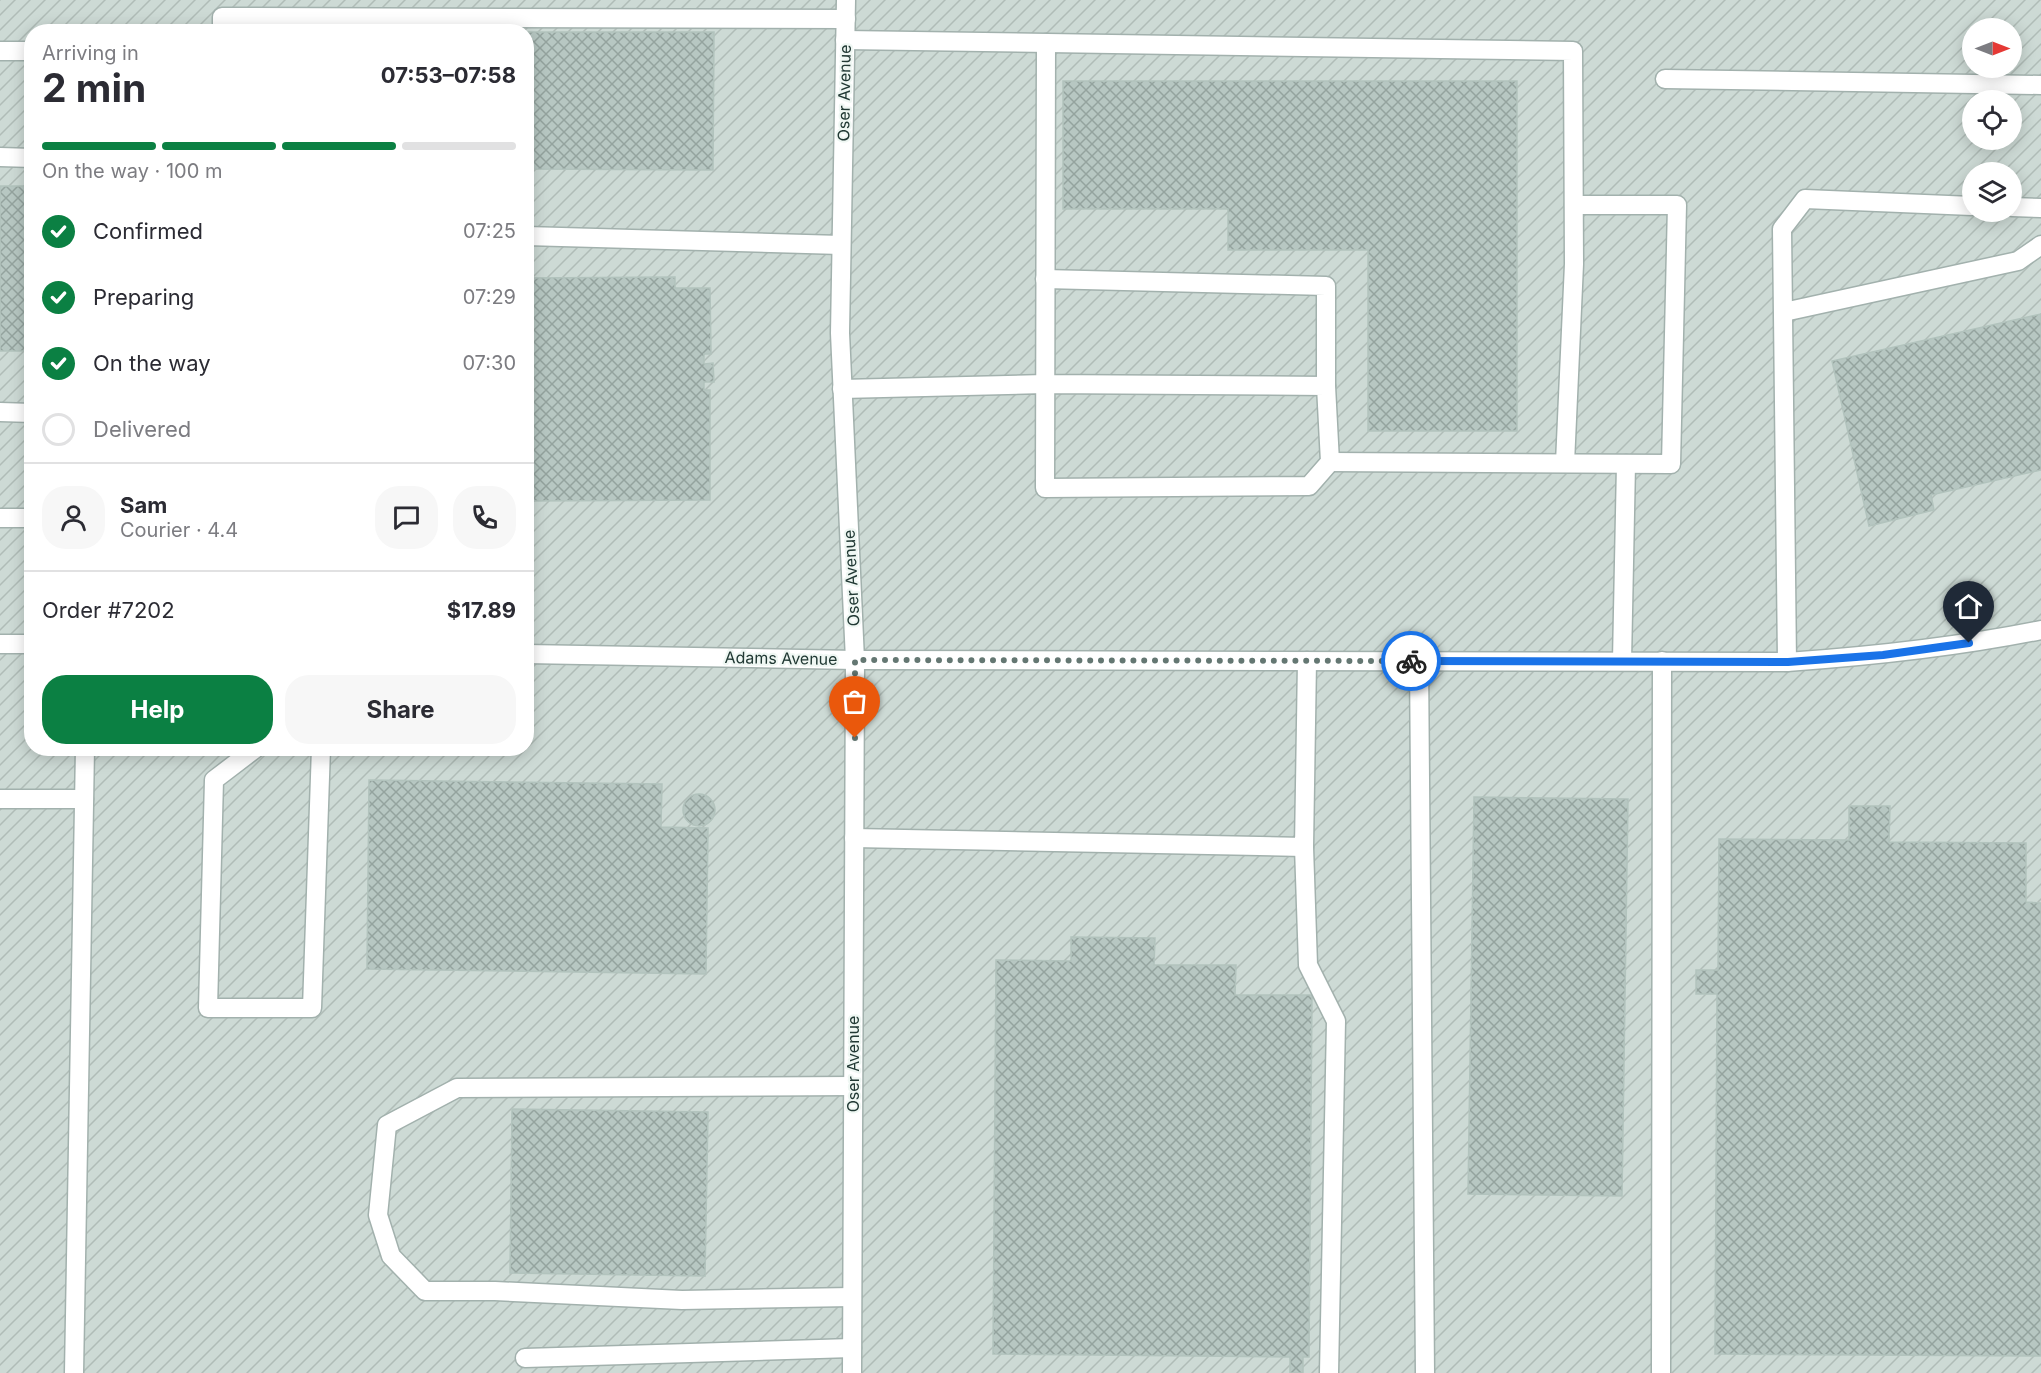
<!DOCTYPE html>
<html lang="en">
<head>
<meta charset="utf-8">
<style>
  :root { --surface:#fff; --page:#f7f7f7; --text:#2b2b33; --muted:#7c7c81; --line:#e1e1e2; --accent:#0b8043 }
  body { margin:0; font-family:Inter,sans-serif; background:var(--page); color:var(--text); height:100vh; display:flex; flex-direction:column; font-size:22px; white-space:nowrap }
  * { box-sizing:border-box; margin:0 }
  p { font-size:20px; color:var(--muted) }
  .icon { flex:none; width:33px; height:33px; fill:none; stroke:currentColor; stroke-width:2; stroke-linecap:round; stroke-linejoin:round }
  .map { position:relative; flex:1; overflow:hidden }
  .sheet { position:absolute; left:24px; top:24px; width:510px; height:732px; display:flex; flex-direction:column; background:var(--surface); border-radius:24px; box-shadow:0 3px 15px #0003 }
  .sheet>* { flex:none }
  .needle { width:39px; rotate:90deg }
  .fabs { position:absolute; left:1962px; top:18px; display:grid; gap:12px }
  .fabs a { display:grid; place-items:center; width:60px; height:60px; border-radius:50%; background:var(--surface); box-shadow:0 3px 15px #0003; font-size:30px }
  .pin { position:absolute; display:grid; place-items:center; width:51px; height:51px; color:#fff; margin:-62px -26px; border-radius:50% 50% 50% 0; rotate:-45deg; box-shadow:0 0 6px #0007 }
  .pin .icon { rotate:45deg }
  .courier { position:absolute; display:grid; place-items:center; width:60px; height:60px; margin:-30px; border:4px solid #1a73e8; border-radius:50%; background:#fff; color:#222; box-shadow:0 2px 8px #0007 }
  .headline em { font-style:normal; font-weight:700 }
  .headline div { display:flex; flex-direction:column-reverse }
  .headline { display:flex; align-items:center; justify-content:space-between; height:102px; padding:0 18px }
  h1 { font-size:39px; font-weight:700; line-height:45px }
  .bar { display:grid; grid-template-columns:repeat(4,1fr); gap:9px 6px; align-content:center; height:72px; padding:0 18px }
  .bar i { height:8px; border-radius:4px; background:var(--line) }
  .bar .current { background:var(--accent) }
  .bar p { grid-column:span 4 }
  .line { display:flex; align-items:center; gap:15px; padding:0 18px; border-top:2px solid var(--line) }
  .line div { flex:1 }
  .round { display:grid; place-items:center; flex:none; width:63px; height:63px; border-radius:24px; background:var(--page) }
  ol { padding:0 18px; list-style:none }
  li { display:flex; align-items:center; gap:18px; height:66px }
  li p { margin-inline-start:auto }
  li .icon { padding:6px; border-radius:50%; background:var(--accent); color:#fff; stroke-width:4 }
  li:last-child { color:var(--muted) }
  li i { width:33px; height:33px; border:3px solid var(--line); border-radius:50% }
  .button { display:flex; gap:12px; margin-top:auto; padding:12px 18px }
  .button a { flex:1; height:69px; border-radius:24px; background:var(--accent); color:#fff; font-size:24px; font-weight:700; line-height:69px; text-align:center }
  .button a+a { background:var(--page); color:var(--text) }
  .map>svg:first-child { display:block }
</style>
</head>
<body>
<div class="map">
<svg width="2041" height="1373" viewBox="0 0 2041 1373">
  <defs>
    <pattern id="industrial-furrows" width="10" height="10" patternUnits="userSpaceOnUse" patternTransform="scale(1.5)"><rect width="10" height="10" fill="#cddad5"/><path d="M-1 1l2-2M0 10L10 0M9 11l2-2" fill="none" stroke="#b0bcb7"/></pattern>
    <pattern id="building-cross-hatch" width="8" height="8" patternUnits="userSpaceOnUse" patternTransform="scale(1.5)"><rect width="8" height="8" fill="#b7c7c2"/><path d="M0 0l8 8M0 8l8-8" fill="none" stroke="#94a39e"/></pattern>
  </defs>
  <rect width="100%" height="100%" fill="#dfeae6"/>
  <!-- industrial -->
  <path fill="url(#industrial-furrows)" fill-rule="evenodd" d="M0 0H2041V1373H0ZM1972 28H2012V68H1972ZM32 32H526V748H32ZM1972 100H2012V140H1972ZM1972 172H2012V212H1972Z"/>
  <!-- building -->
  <g fill="url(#building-cross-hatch)" stroke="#b2c3bd" stroke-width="1.5">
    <path d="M314 31 518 32H314Z"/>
    <path d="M526 32H714L713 170 526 169Z"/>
    <path d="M1063 81H1517V431H1368V250H1228V209H1063Z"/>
    <path d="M0 186H27L32 190V347L28 351H0Z"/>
    <path d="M675 277V288H710L711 354H704V364L713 363 714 382H704V390H710V500L526 501V278Z"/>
    <path d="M2041 314V470L1931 495 1934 510 1869 526 1832 361Z"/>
    <path d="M369 780 662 784 661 827 708 828 706 974 367 969Z"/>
    <circle cx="699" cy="810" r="16"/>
    <path d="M1474 797 1628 799 1622 1196 1468 1194Z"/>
    <path d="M1849 806H1890L1889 842 2026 843V902L2041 903V1356L1715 1354 1717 994H1696V970H1718L1719 839 1849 840Z"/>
    <path d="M1071 937 1155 938 1154 965H1236L1235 995H1312L1309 1357H1303V1373H1290V1357L993 1354 996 960 1071 961Z"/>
    <path d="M512 1109 708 1112 705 1276 510 1273Z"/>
  </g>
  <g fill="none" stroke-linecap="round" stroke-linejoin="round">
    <!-- service casing -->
    <g stroke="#a2b1ad" stroke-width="21">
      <g id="service">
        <path d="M222 32V17L846 19"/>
        <path d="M845 40 1573 51 1574 264 1565 463"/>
        <path d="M0 51H32"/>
        <path d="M1665 79 2041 85"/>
        <path d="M0 157 32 158"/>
        <path d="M2012 207 2041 208"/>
        <path d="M526 236 841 245"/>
        <path d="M1045 279 1326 286V386"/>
        <path d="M1784 312 2018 261 2041 245"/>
        <path d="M842 389 1044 384 1326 386 1330 462 1309 486 1045 488 1046 43"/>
        <path d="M0 412 32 413"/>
        <path d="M1330 462 1671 464 1677 205H1574"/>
        <path d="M0 518H32"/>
        <path d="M1419 661 1425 1373"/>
        <path d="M1622 661 1626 464"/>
        <path d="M1787 662 1782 229 1805 199 1972 206"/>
        <path d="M256 748 214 780 208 1008H312L321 748"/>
        <path d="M0 799H84"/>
        <path d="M854 838 1304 847 1307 661"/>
        <path d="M1304 847 1308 965 1336 1021 1329 1373"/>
        <path d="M852 1297 682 1300 495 1291H425L391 1256 378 1215 387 1125 457 1088 853 1086"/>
        <path d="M525 1358 852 1348"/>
        <path d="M74 1373 85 748"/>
        <path d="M1661 1373 1662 661"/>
      </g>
    </g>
    <!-- tertiary casing -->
    <g stroke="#a2b1ad" stroke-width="21">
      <g id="tertiary">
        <path d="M846 0 840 333 855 660 852 1373"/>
        <path d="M0 644H32"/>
        <path d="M526 654 855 660 1787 662C1873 656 1957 647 2041 630"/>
      </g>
    </g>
    <!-- service -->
    <use href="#service" stroke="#fff" stroke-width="18"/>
    <!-- tertiary -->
    <use href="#tertiary" stroke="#fff" stroke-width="18"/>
  </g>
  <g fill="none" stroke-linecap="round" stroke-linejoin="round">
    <!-- done -->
    <path stroke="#647772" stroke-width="6" stroke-dasharray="0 10.8" d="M855 738V660L1411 661"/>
    <!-- route -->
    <path stroke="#1a73e8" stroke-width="8" d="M1411 661 1788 662 1883 655 1969 643"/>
  </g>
  <g text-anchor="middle" stroke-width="4.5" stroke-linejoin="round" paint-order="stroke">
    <!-- street labels -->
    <g font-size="16" fill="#213934" stroke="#eff7f3">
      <text transform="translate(844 93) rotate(-89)" y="6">Oser Avenue</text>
      <text transform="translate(851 578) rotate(-93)" y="6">Oser Avenue</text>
      <text transform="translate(781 658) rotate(1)" y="6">Adams Avenue</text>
      <text transform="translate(853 1064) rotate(-90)" y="6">Oser Avenue</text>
    </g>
  </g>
</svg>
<div class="fabs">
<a><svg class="needle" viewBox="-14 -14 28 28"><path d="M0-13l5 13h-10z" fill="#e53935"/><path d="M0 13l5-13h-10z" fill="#7c7c81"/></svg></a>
<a><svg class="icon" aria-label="locate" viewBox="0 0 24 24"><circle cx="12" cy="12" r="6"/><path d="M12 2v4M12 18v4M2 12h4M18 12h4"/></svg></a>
<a><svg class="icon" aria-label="layers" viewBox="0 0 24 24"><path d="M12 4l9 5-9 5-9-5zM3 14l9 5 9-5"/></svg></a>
</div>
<div class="pin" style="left:855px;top:738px;background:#ea580c"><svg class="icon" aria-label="bag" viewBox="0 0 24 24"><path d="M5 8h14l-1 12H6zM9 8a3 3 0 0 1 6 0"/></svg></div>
<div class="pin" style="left:1969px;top:643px;background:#1f2937"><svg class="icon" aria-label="home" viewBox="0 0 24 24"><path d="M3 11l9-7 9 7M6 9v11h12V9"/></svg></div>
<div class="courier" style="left:1411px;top:661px"><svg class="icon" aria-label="bike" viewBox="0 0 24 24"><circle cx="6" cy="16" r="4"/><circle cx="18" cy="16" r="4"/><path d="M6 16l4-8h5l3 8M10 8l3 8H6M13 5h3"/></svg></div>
<section class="sheet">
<div class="headline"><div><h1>2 min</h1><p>Arriving in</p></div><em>07:53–07:58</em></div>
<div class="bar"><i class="current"></i><i class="current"></i><i class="current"></i><i></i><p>On the way · 100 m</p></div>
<ol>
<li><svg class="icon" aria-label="check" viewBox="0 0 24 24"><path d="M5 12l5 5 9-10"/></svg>Confirmed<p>07:25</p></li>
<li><svg class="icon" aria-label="check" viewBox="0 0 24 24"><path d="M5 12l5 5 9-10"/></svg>Preparing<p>07:29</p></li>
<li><svg class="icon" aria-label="check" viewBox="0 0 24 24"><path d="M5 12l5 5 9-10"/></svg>On the way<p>07:30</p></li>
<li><i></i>Delivered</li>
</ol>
<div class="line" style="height:108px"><a class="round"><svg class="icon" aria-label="person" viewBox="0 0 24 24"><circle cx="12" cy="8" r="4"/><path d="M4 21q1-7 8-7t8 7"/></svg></a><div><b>Sam</b><p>Courier · 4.4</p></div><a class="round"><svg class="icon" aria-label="chat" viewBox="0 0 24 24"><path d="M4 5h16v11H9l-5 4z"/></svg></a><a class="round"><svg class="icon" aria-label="phone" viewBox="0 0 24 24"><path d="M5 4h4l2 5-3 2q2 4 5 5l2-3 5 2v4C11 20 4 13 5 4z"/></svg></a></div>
<div class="line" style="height:78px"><div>Order #7202</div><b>$17.89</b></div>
<div class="button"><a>Help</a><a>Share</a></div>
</section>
</div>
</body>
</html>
